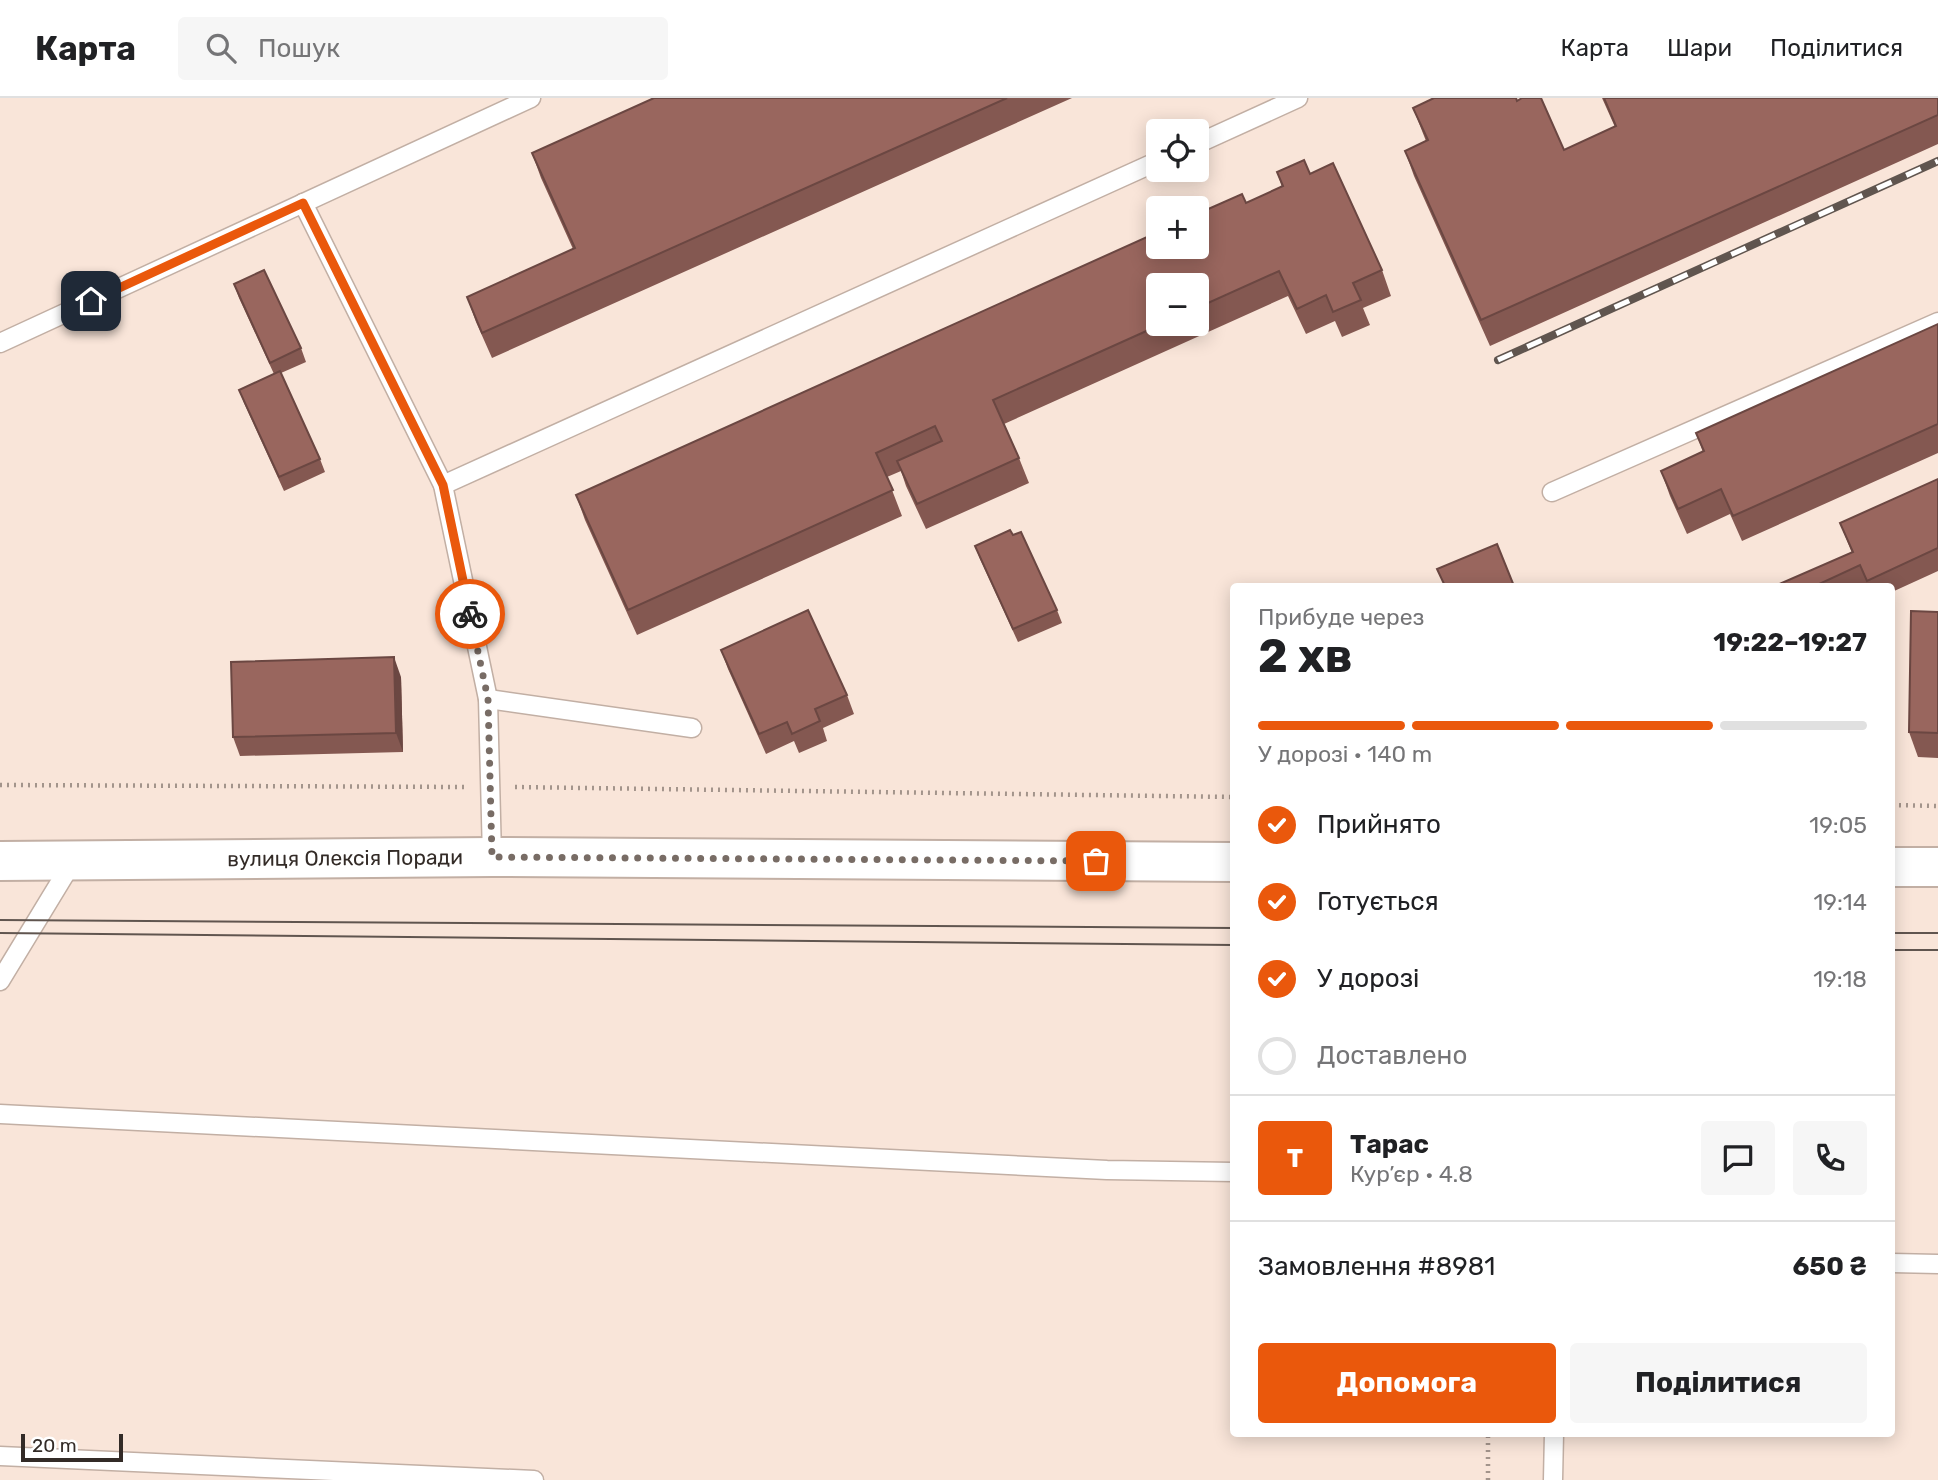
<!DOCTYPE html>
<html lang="uk">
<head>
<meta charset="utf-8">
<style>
  :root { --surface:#fff; --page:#f6f6f6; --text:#202124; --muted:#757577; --line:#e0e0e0; --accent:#ea580c }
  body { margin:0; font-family:Rubik,sans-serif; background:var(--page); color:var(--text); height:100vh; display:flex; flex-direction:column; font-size:26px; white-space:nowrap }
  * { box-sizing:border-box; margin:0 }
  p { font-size:23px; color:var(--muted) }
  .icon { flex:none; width:38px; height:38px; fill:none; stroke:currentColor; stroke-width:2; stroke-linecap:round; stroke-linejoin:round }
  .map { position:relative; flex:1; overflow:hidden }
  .sheet { position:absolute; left:1230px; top:485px; width:665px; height:854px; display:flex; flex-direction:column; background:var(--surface); border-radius:7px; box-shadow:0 4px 18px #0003 }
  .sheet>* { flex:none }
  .buttons { position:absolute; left:1146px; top:21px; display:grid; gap:14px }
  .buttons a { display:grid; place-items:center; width:63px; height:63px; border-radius:7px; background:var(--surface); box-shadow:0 4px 18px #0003; font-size:35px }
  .scale { position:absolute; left:21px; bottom:18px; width:102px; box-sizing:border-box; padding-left:7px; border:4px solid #332b27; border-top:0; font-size:19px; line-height:24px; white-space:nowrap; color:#332b27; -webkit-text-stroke:5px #fff; paint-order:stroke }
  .pin { position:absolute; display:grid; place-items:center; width:60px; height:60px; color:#fff; margin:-30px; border-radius:14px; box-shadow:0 4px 10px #0006 }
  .courier { position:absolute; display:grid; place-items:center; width:70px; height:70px; margin:-35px; border:5px solid #ea580c; border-radius:50%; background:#fff; color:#222; box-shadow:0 2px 9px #0007 }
  .overview em { font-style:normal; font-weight:700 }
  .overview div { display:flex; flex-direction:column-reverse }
  .overview { display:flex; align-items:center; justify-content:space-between; height:119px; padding:0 28px }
  h1 { font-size:46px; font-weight:700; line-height:52px }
  .bar { display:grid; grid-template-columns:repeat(4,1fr); gap:10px 7px; align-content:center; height:84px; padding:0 28px }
  .bar i { height:9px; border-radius:5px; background:var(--line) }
  .bar .current { background:var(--accent) }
  .bar p { grid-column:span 4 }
  .line { display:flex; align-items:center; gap:18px; padding:0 28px; border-top:2px solid var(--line) }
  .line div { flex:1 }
  .round { display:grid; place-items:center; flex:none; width:74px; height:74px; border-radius:7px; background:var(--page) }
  ol { padding:0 28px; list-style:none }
  li { display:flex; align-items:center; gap:21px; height:77px }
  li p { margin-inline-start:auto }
  li .icon { padding:7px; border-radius:50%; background:var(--accent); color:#fff; stroke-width:4 }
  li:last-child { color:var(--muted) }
  li i { width:38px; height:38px; border:4px solid var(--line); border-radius:50% }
  .button { display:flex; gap:14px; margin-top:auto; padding:14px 28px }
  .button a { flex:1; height:80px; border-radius:7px; background:var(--accent); color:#fff; font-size:28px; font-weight:700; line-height:80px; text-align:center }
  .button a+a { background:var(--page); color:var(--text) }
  header { display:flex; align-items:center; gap:42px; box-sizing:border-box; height:98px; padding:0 35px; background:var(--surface); border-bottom:2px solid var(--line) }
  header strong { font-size:33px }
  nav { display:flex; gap:38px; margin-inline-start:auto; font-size:24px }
  .search { width:490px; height:63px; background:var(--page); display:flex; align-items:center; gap:18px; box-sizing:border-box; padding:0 24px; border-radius:7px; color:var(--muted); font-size:26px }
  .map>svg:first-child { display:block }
</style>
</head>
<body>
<header>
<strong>Карта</strong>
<div class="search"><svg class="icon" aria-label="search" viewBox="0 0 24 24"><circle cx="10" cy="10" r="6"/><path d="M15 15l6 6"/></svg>Пошук</div>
<nav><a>Карта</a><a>Шари</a><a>Поділитися</a></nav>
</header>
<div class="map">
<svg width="1938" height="1382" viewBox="0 0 1938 1382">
  <rect width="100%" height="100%" fill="#f9e5d9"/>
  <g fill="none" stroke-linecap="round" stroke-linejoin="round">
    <!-- lane casing -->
    <g stroke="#c2afa4" stroke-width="21">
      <g id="lane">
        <path d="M1197 46 1298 0"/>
        <path d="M303 105 443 387 488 601 492 759"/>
        <path d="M0 245 531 0"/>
        <path d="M443 387 1158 63"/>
        <path d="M1552 394 1938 224"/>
        <path d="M488 601 692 630"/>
        <path d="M0 883 73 763"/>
        <path d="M0 1016 1107 1072 1234 1074"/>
        <path d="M1892 1165 1938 1166"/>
        <path d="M0 1358 534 1382"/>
        <path d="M1553 1382 1554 1335"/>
      </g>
    </g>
    <!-- secondary casing -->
    <g stroke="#c2afa4" stroke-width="42">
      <g id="secondary">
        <path id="s1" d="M0 763 492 759 1234 764"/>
        <path d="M1892 769H1938"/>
      </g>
    </g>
    <!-- path -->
    <g stroke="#a3948b" stroke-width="4.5" stroke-dasharray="2 5" stroke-linecap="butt">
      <path d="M0 687 465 689"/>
      <path d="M515 689 1234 699"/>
      <path d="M1892 707 1938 708"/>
      <path d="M1488 1382V1335"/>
    </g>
    <!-- lane -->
    <use href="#lane" stroke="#fff" stroke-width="18"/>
    <!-- secondary -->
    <use href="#secondary" stroke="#fff" stroke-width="38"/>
    <!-- tram -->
    <g stroke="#60554f" stroke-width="2">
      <path d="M0 822 1234 830"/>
      <path d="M0 835 1234 847"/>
      <path d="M1892 835H1938"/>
      <path d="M1892 852H1938"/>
    </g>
    <!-- rail casing -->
    <g stroke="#60554f" stroke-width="8">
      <path id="rail" d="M1498 262 1938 63"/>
    </g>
    <!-- rail -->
    <use href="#rail" stroke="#fff" stroke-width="5" stroke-dasharray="16" stroke-linecap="butt"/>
  </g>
  <!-- wall -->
  <g fill="#845851" fill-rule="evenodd">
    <path d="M654 0H1072L492 260 476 224 467 199 573 151 541 80 532 55Z"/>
    <path d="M1602 0H1938V46L1490 248 1414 78 1405 53 1426 43 1413 10 1517 3 1564 52 1615 29Z"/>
    <path d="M1277 74 1310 76 1382 172 1391 198 1363 210 1370 227 1342 239 1335 223 1306 236 1288 198 1004 326 1019 360 1029 385 926 431 906 388 901 373 887 379 902 418 637 537 585 422 576 397 1282 89ZM1197 187V226H1158Z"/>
    <path d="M234 186 301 250 306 264 281 275 320 361 325 374 284 393 244 305 239 292 274 276 239 200Z"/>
    <path d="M1938 226V355L1742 443 1730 416 1687 436 1670 398 1661 373 1703 354 1696 335Z"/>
    <path d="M1938 381V473L1892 494V488H1868L1867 487 1863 488H1775L1852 455 1840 425Z"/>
    <path d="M975 448 1057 512 1062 525 1018 544 980 461Z"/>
    <path d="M1938 514V660L1918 659 1909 634Z"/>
    <path d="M721 552 847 597 854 616 823 630 827 643 799 655 794 643 766 656 728 571Z"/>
    <path d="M401 579 403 654 240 658 233 639Z"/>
  </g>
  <!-- shaded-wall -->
  <path fill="#6b4742" d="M394 559 401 579 403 654 396 635Z"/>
  <!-- building -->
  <g fill="#99665e" stroke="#6b4742" stroke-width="2">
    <path d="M654 0H1007L482 235 467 199 575 150 532 55Z"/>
    <path d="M1434 0H1516L1517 3 1522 0H1541L1564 52 1616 28 1604 0H1938V17L1481 222 1405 53 1428 42 1413 10Z"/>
    <path d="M1304 62 1310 76 1333 65 1382 172 1353 185 1361 202 1333 214 1326 197 1297 211 1279 173 1197 210V187H1158V226H1162L993 302 1019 360 917 406 897 363 942 343 935 328 876 355 893 392 628 512 576 397 1158 134V149H1197V116L1242 96 1246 105 1283 88 1277 74Z"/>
    <path d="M264 172 301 250 270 265 234 186Z"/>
    <path d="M1938 226V326L1733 418 1721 391 1678 411 1661 373 1704 353 1696 335Z"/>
    <path d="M280 273 320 361 279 379 239 292Z"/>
    <path d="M1938 381V450L1867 483 1860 467 1815 488H1775L1853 454 1840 425Z"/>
    <path d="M1010 432 1013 437 1021 434 1057 512 1013 531 975 448Z"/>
    <path d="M1497 446 1514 488H1445L1437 471Z"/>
    <path d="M808 512 847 597 815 611 820 623 792 636 787 624 759 636 721 552Z"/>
    <path d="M1911 513 1938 514V635L1909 634Z"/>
    <path d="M394 559 396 635 233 639 231 564Z"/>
  </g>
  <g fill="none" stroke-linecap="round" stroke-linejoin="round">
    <!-- done -->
    <path stroke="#786c65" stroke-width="7" stroke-dasharray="0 12.6" d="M470 516 488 601 492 759 1096 763"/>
    <!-- route -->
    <path stroke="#ea580c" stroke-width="9" d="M91 203 303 105 443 387 470 516"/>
  </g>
  <g text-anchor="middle" stroke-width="7" stroke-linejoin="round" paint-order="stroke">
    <!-- street labels -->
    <g font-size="21" fill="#332b27" stroke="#fff">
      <text dy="7" stroke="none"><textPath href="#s1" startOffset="345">вулиця Олексія Поради</textPath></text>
    </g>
  </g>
</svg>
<div class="buttons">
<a><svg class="icon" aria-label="locate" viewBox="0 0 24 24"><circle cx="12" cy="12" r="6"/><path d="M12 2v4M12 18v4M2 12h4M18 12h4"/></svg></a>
<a>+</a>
<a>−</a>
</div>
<div class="scale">20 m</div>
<div class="pin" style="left:1096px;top:763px;background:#ea580c"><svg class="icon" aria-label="bag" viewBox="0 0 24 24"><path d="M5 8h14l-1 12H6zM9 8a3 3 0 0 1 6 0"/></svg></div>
<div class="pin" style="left:91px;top:203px;background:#1f2937"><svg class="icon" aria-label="home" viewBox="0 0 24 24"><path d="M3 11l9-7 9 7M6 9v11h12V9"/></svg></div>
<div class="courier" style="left:470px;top:516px"><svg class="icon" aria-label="bike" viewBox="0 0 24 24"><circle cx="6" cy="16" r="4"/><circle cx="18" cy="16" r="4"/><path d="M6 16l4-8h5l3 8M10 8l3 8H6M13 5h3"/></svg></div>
<section class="sheet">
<div class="overview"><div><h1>2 хв</h1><p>Прибуде через</p></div><em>19:22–19:27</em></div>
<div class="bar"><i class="current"></i><i class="current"></i><i class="current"></i><i></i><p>У дорозі · 140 m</p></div>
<ol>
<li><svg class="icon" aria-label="check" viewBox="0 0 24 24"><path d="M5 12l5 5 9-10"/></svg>Прийнято<p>19:05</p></li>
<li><svg class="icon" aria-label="check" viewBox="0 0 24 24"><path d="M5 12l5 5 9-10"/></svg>Готується<p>19:14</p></li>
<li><svg class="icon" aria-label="check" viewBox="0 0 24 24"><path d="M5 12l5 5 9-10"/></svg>У дорозі<p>19:18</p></li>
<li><i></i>Доставлено</li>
</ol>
<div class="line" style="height:126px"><b class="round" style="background:var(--accent);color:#fff">Т</b><div><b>Тарас</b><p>Кур’єр · 4.8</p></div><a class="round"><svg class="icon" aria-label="chat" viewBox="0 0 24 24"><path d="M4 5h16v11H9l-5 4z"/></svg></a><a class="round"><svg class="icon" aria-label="phone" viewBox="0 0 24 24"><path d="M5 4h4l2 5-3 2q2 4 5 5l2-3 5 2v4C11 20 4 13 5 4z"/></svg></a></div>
<div class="line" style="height:91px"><div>Замовлення #8981</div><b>650 ₴</b></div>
<div class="button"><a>Допомога</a><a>Поділитися</a></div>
</section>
</div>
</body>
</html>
